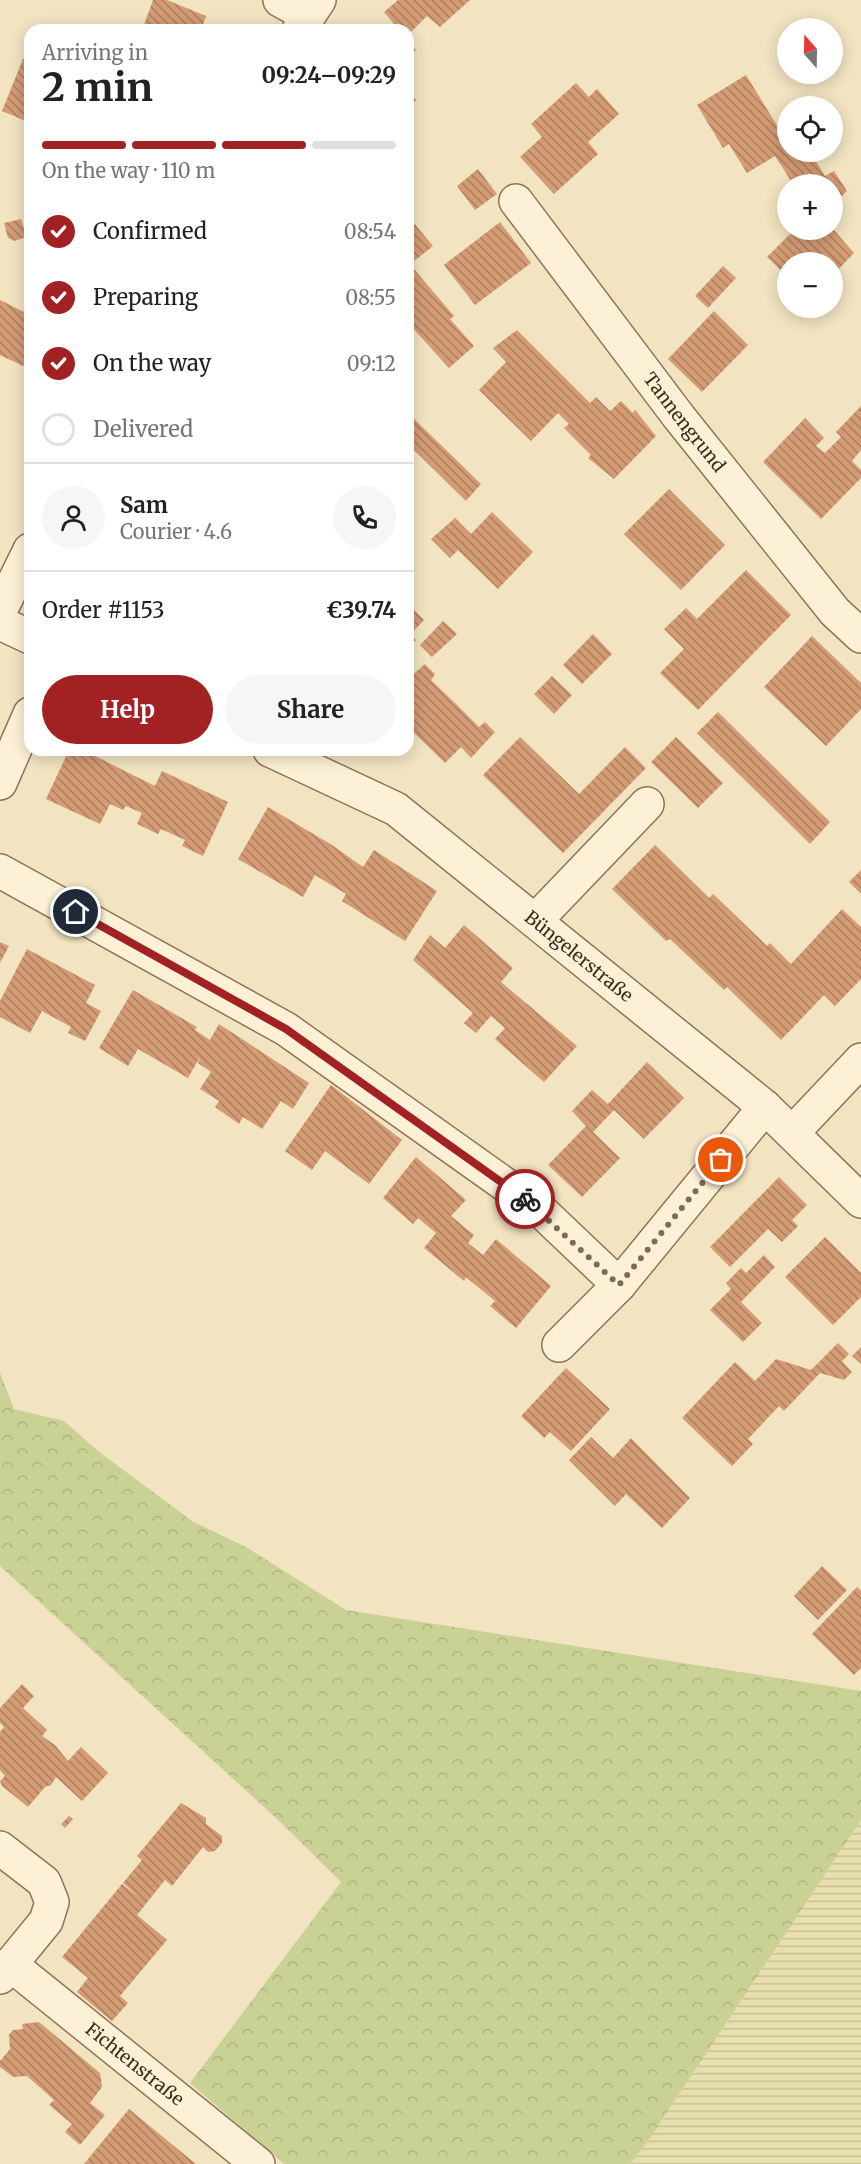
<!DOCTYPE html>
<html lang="en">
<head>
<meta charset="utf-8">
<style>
  :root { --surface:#fff; --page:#f6f6f6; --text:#222; --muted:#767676; --line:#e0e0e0; --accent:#a22122 }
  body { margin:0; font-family:Merriweather,serif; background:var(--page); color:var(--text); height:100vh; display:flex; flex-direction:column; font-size:22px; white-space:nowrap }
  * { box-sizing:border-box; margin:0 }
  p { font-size:20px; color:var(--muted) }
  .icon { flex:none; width:33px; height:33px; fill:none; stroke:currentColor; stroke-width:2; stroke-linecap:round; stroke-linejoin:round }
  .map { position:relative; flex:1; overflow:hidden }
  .panel { position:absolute; left:24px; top:24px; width:390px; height:732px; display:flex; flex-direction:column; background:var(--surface); border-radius:18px; box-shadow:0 3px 15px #0003 }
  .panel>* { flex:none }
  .needle { width:39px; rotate:340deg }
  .controls { position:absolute; left:777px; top:18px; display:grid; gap:12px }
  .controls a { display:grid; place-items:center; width:66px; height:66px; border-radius:50%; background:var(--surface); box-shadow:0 3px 15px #0003; font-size:30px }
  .pin { position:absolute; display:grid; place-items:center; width:51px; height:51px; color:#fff; margin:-26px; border:3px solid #fff; border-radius:50%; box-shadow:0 2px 6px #0007 }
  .courier { position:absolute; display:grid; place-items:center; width:60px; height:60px; margin:-30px; border:4px solid #a22122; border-radius:50%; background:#fff; color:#222; box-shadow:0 2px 8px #0007 }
  .headline em { font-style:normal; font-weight:700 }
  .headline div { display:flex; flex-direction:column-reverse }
  .headline { display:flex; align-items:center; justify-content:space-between; height:102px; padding:0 18px }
  h1 { font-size:39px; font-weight:700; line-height:45px }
  .bar { display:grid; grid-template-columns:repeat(4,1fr); gap:9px 6px; align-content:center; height:72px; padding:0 18px }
  .bar i { height:8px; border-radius:4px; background:var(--line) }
  .bar .current { background:var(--accent) }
  .bar p { grid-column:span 4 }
  .line { display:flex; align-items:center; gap:15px; padding:0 18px; border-top:2px solid var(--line) }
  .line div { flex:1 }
  .round { display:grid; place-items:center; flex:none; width:63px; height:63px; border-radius:32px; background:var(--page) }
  ol { padding:0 18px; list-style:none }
  li { display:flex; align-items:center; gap:18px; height:66px }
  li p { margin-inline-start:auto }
  li .icon { padding:6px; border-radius:50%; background:var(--accent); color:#fff; stroke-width:4 }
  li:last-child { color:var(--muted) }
  li i { width:33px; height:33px; border:3px solid var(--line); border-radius:50% }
  .button { display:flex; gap:12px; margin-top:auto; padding:12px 18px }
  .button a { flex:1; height:69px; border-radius:36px; background:var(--accent); color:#fff; font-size:24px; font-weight:700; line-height:69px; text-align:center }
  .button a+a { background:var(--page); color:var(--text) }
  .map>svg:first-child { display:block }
</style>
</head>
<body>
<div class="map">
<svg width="861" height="2164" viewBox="0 0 861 2164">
  <defs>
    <pattern id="farmland-rules" width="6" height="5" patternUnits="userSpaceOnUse" patternTransform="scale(1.5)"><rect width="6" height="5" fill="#e8dfae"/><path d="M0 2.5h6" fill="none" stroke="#c8c095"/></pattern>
    <pattern id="forest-crowns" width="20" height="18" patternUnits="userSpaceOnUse" patternTransform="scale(1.5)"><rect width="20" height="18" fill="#cad194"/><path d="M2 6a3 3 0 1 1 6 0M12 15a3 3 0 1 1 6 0" fill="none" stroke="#aeb47f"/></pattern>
    <pattern id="building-back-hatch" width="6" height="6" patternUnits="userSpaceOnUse" patternTransform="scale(1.5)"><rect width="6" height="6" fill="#d49c74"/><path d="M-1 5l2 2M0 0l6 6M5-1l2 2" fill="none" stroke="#ad7f5f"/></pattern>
  </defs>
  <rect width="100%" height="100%" fill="#f2e4c1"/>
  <!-- farmland -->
  <path fill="url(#farmland-rules)" d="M861 1820V2164H630L648 2141Z"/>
  <!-- forest -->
  <path fill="url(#forest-crowns)" d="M0 1373 14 1409 64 1421 98 1451 192 1521 246 1547 346 1610 861 1691V1820L648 2141 630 2164H284L190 2083 341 1882 276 1818 0 1566Z"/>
  <!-- building -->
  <g fill="url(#building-back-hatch)">
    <path d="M153 0H167L206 16 201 30H142Z"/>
    <path d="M398 0H470L440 27 427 16 408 35V30H387L394 24 384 12Z"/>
    <path d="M408 41 416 50 408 57Z"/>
    <path d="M23 59 30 62 28 122 2 111Z"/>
    <path d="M746 75 788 143V152H810L825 176 834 171 847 191 832 205V184H793L775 156 747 173 729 144 723 148 697 105Z"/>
    <path d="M576 83 589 97 597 89 619 114 588 142 598 154 554 194 520 157 542 137 531 124Z"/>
    <path d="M408 91 416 100 408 107Z"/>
    <path d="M478 169 497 194 475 210 457 186Z"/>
    <path d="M21 219 27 237 14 241 8 238 4 223Z"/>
    <path d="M413 222 433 246 414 261 408 255V226Z"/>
    <path d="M500 222 531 263 475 305 444 265Z"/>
    <path d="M794 230H834L854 253 835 273 832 262H788V277L767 257Z"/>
    <path d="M408 262 454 316 450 319 474 346 449 368 410 325 415 320 408 312V300L411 298 408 294Z"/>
    <path d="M723 266 736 278 708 308 695 296Z"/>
    <path d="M0 300 30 315V352L23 366 0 355Z"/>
    <path d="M714 311 748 345 702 392 668 359Z"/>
    <path d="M517 330 590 403 596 397 610 411 621 401 633 413 635 410 656 436 614 479 588 458 591 455 564 428 569 424 558 413 531 441 479 390 506 362 493 348Z"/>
    <path d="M861 406V450L852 461 861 470V478L821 519 763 462 805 418 824 438 816 446 825 453 841 437 836 432Z"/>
    <path d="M408 413 481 484 466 501 408 444Z"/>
    <path d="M669 489 725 545 681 590 624 534Z"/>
    <path d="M492 512 533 552 498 589 458 550 450 558 431 539 455 518 471 534Z"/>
    <path d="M746 570 791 615 698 710 660 673 684 649 664 629 686 608 697 619Z"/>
    <path d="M408 604 424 620 410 635 416 640 408 649Z"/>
    <path d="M443 621 457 634 432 657 420 645Z"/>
    <path d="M593 634 612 654 582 684 563 665Z"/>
    <path d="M812 636 861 683V709L826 746 764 687Z"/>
    <path d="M425 664 435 674 431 680 455 703 479 727 485 722 495 732 471 758 461 747 445 763 408 727V703L411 700 408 697V679Z"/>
    <path d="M552 676 572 695 554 714 534 694Z"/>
    <path d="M718 712 830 822 810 844 697 733Z"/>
    <path d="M520 737 579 794 625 747 646 768 563 853 483 775Z"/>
    <path d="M676 737 723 783 698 808 651 762Z"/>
    <path d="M69 750H83L155 786 162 771 228 802 203 856 182 846 185 840 161 829 158 834 137 824 142 813 126 806 123 810 110 804 100 824 46 799Z"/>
    <path d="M268 807 332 845 363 867 374 850 437 891 405 941 342 901 346 894 315 875 303 897 238 859Z"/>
    <path d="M655 845 709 898 713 894 767 946 770 943 791 964 842 909 861 927V979L835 1006 824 995 781 1040 727 987 724 990 670 939 666 941 612 889Z"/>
    <path d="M861 870V894L849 882Z"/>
    <path d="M464 925 513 968 501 982 577 1046 544 1082 495 1039 505 1028 491 1016 476 1033 464 1023 473 1013 413 960 430 935 445 948Z"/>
    <path d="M0 942 9 946 0 963Z"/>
    <path d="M27 949 95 985 86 1003 101 1011 85 1041 68 1033 71 1027 42 1011 30 1033 0 1017V1001Z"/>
    <path d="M133 990 197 1027 195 1030 210 1040 219 1024 309 1083 293 1109 281 1101 262 1129 243 1117 239 1124 215 1107 219 1101 200 1089 211 1072 198 1063 200 1057 188 1078 138 1049 128 1066 99 1048Z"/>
    <path d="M647 1062 684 1098 644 1139 614 1110 593 1132 620 1158 582 1197 548 1165 586 1126 572 1111 592 1090 608 1104Z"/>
    <path d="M331 1085 402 1140 369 1184 325 1151 312 1170 285 1151Z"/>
    <path d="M416 1157 466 1200 451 1216 474 1235 468 1243 483 1255 496 1239 551 1286 516 1328 490 1306 495 1301 466 1277 464 1281 424 1248 436 1233 418 1218 413 1224 383 1198Z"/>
    <path d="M779 1177 807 1205 792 1220 798 1226 782 1242 768 1229 730 1267 710 1247Z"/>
    <path d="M825 1237 861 1273V1297L833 1325 785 1277Z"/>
    <path d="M764 1255 775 1267 741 1302 762 1323 743 1342 710 1310 731 1289 726 1283 741 1268 746 1273Z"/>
    <path d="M838 1343 849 1354 842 1361 852 1372 844 1380 820 1373 784 1411 779 1406 748 1439 753 1444 732 1466 682 1418 735 1362 755 1381 776 1359 811 1370Z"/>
    <path d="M861 1347V1364L852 1356Z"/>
    <path d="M566 1368 610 1409 571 1451 550 1432 544 1438 521 1416Z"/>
    <path d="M591 1437 613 1458 631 1438 690 1498 662 1528 626 1494 615 1506 569 1460Z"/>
    <path d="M822 1566 847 1590 818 1620 794 1596Z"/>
    <path d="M857 1587 861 1591V1668L854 1675 812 1634Z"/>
    <path d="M22 1684 34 1696 23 1708 47 1730 42 1736 55 1745 68 1761 81 1747 108 1773 82 1801 56 1777 51 1785 45 1787 28 1807 2 1786 0 1781 5 1776 0 1770V1732L4 1727 0 1723V1708Z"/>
    <path d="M181 1803 206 1818V1824L222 1836V1843L215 1851 208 1852 203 1847 172 1886 165 1880 137 1915 167 1940 120 1996 128 2003 112 2021 77 1992 88 1978 62 1957 122 1884 138 1896 123 1883 142 1860 137 1856Z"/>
    <path d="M69 1816 73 1819 65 1828 61 1824Z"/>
    <path d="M39 2022 100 2073 102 2087 90 2103 105 2115 80 2145 65 2132 72 2124 49 2105 54 2100 27 2076 13 2077 0 2067V2061L10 2049 9 2035 13 2030 23 2029 22 2024Z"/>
    <path d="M129 2109 146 2123 196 2164H84Z"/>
  </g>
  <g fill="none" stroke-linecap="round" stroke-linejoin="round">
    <!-- minor casing -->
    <g stroke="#8e7457" stroke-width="36">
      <g id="minor">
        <path d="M280 0 307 15"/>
        <path d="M299 30 319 0"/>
        <path id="s1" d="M516 201 679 417 835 612 861 636"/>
        <path d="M0 611 30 550"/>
        <path d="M0 623 30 637"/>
        <path id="s2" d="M270 750 396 809 765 1107 861 1201"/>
        <path d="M0 783 30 714"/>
        <path d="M0 871 286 1029 538 1208 619 1285"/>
        <path d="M535 921 647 804"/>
        <path d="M793 1132 861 1060"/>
        <path d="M559 1345 619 1285 765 1107"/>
        <path d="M0 1848 44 1882 52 1902 46 1921 0 1977"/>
        <path id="s3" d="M10 1964 258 2164"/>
      </g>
    </g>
    <!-- minor -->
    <use href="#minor" stroke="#fcf1d6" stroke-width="33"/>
  </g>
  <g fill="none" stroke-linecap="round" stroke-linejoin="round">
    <!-- done -->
    <path stroke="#7c6c56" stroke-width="6" stroke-dasharray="0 10.8" d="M525 1199 619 1285 721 1160"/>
    <!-- route -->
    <path stroke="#a22122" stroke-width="8" d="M76 912 286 1029 525 1199"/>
  </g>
  <g text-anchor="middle" stroke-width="6" stroke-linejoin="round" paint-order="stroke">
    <!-- street labels -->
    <g font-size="18" fill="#3c2c1d" stroke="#f9eed2">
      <text dy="6" stroke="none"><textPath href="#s1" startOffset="278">Tannengrund</textPath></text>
      <text dy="6" stroke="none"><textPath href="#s2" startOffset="374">Büngelerstraße</textPath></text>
      <text dy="6" stroke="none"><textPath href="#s3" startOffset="160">Fichtenstraße</textPath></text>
    </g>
  </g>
</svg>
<div class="controls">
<a><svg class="needle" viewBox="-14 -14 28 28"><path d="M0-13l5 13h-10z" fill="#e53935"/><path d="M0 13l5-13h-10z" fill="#767676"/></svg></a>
<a><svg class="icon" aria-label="locate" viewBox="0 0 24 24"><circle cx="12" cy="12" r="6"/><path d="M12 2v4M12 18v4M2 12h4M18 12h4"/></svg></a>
<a>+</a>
<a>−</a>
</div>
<div class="pin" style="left:721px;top:1160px;background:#ea580c"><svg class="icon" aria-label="bag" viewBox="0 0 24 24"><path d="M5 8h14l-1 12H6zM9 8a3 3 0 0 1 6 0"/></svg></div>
<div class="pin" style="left:76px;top:912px;background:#1f2937"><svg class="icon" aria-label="home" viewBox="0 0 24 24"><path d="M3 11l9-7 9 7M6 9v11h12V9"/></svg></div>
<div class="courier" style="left:525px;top:1199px"><svg class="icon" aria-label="bike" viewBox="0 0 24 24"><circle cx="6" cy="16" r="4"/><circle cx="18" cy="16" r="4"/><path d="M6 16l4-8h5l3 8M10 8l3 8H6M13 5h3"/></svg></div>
<section class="panel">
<div class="headline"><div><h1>2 min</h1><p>Arriving in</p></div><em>09:24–09:29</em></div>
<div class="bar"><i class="current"></i><i class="current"></i><i class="current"></i><i></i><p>On the way · 110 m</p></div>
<ol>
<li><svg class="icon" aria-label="check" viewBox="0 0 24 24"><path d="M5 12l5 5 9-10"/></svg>Confirmed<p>08:54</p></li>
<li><svg class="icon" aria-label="check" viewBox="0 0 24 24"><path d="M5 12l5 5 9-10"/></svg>Preparing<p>08:55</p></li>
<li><svg class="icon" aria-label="check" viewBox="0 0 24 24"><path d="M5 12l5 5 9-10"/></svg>On the way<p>09:12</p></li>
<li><i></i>Delivered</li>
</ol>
<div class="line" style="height:108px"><a class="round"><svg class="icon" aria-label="person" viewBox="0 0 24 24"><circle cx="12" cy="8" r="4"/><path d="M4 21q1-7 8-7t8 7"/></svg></a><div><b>Sam</b><p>Courier · 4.6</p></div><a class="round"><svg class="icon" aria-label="phone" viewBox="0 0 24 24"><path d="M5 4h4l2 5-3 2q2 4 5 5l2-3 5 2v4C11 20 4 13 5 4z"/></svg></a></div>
<div class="line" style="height:78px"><div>Order #1153</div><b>€39.74</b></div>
<div class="button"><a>Help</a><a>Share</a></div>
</section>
</div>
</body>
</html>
